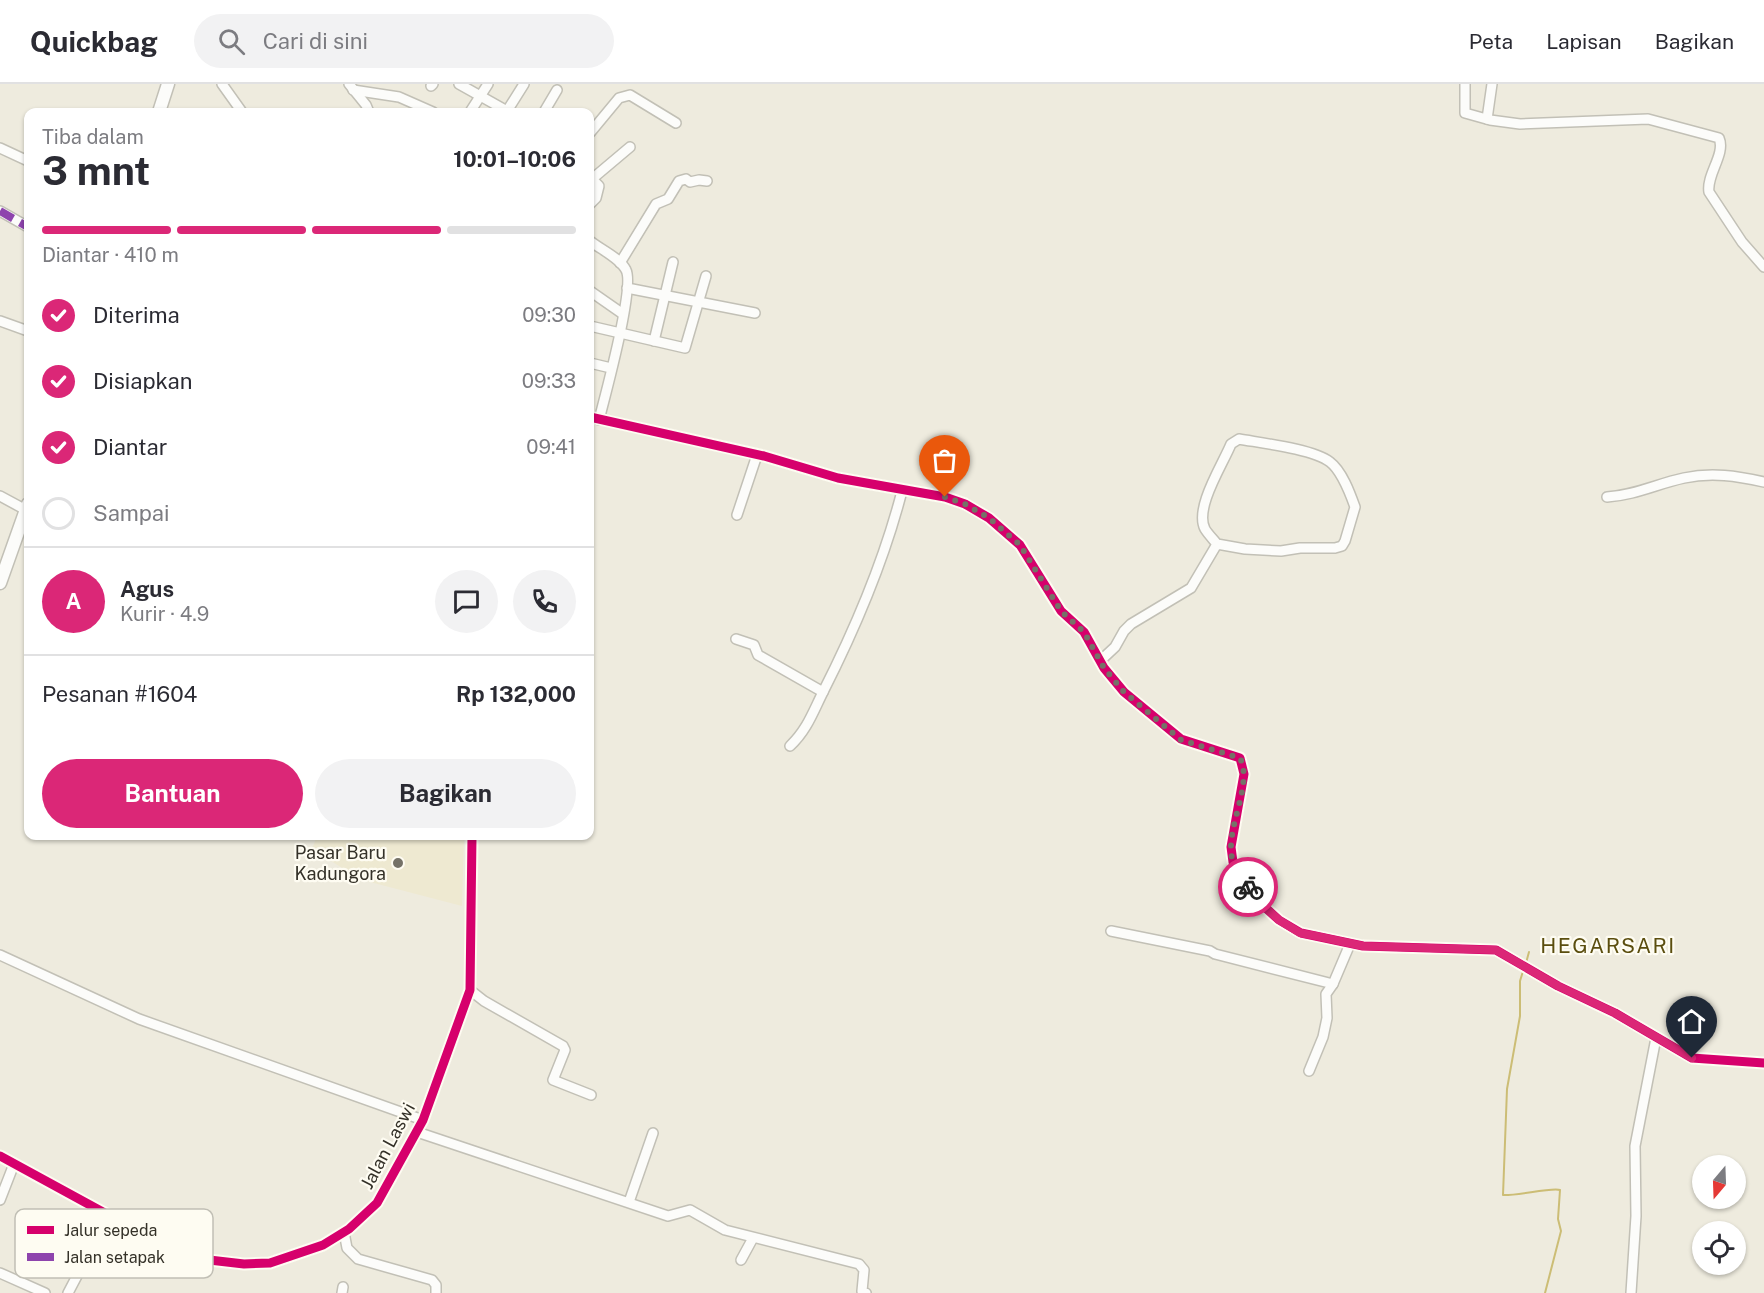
<!DOCTYPE html>
<html lang="id">
<head>
<meta charset="utf-8">
<style>
  :root { --surface:#fff; --page:#f2f2f3; --text:#2b2b33; --muted:#7c7c81; --line:#e1e1e2; --accent:#db2777 }
  body { margin:0; font-family:"Public Sans",sans-serif; background:var(--page); color:var(--text); height:100vh; display:flex; flex-direction:column; font-size:22px; white-space:nowrap }
  * { box-sizing:border-box; margin:0 }
  p { font-size:20px; color:var(--muted) }
  .icon { flex:none; width:33px; height:33px; fill:none; stroke:currentColor; stroke-width:2; stroke-linecap:round; stroke-linejoin:round }
  .map { position:relative; flex:1; overflow:hidden }
  .drawer { position:absolute; left:24px; top:24px; width:570px; height:732px; display:flex; flex-direction:column; background:var(--surface); border-radius:12px; box-shadow:0 2px 4px #0004 }
  .drawer>* { flex:none }
  .needle { width:39px; rotate:199deg }
  .tools { position:absolute; left:1692px; top:1071px; display:grid; gap:12px }
  .tools a { display:grid; place-items:center; width:54px; height:54px; border-radius:50%; background:var(--surface); box-shadow:0 2px 4px #0004; font-size:30px }
  .pin { position:absolute; display:grid; place-items:center; width:51px; height:51px; color:#fff; margin:-62px -26px; border-radius:50% 50% 50% 0; rotate:-45deg; box-shadow:0 0 6px #0007 }
  .pin .icon { rotate:45deg }
  .courier { position:absolute; display:grid; place-items:center; width:60px; height:60px; margin:-30px; border:4px solid #db2777; border-radius:50%; background:#fff; color:#222; box-shadow:0 2px 8px #0007 }
  .summary em { font-style:normal; font-weight:700 }
  .summary div { display:flex; flex-direction:column-reverse }
  .summary { display:flex; align-items:center; justify-content:space-between; height:102px; padding:0 18px }
  h1 { font-size:39px; font-weight:700; line-height:45px }
  .bar { display:grid; grid-template-columns:repeat(4,1fr); gap:9px 6px; align-content:center; height:72px; padding:0 18px }
  .bar i { height:8px; border-radius:4px; background:var(--line) }
  .bar .current { background:var(--accent) }
  .bar p { grid-column:span 4 }
  .line { display:flex; align-items:center; gap:15px; padding:0 18px; border-top:2px solid var(--line) }
  .line div { flex:1 }
  .round { display:grid; place-items:center; flex:none; width:63px; height:63px; border-radius:32px; background:var(--page) }
  ol { padding:0 18px; list-style:none }
  li { display:flex; align-items:center; gap:18px; height:66px }
  li p { margin-inline-start:auto }
  li .icon { padding:6px; border-radius:50%; background:var(--accent); color:#fff; stroke-width:4 }
  li:last-child { color:var(--muted) }
  li i { width:33px; height:33px; border:3px solid var(--line); border-radius:50% }
  .button { display:flex; gap:12px; margin-top:auto; padding:12px 18px }
  .button a { flex:1; height:69px; border-radius:36px; background:var(--accent); color:#fff; font-size:24px; font-weight:700; line-height:69px; text-align:center }
  .button a+a { background:var(--page); color:var(--text) }
  header { display:flex; align-items:center; gap:36px; box-sizing:border-box; height:84px; padding:0 30px; background:var(--surface); border-bottom:2px solid var(--line) }
  header strong { font-size:28px }
  nav { display:flex; gap:33px; margin-inline-start:auto; font-size:21px }
  .search { width:420px; height:54px; background:var(--page); display:flex; align-items:center; gap:15px; box-sizing:border-box; padding:0 21px; border-radius:33px; color:var(--muted); font-size:22px }
  .map>svg:first-child { display:block }
</style>
</head>
<body>
<header>
<strong>Quickbag</strong>
<div class="search"><svg class="icon" aria-label="search" viewBox="0 0 24 24"><circle cx="10" cy="10" r="6"/><path d="M15 15l6 6"/></svg>Cari di sini</div>
<nav><a>Peta</a><a>Lapisan</a><a>Bagikan</a></nav>
</header>
<div class="map">
<svg width="1764" height="1209" viewBox="0 0 1764 1209">
  <rect width="100%" height="100%" fill="#eeebde"/>
  <!-- built -->
  <path fill="#eee9d1" d="M317 752H464L462 822 370 798 347 787 312 765Z"/>
  <g fill="none" stroke-linecap="round" stroke-linejoin="round">
    <!-- stream -->
    <g stroke="#ccbd75" stroke-width="2">
      <path d="M1526 879 1529 868"/>
      <path d="M1524 884 1520 897V932L1507 1005 1503 1111C1516 1112 1553 1103 1560 1106L1558 1135 1561 1147 1545 1209"/>
    </g>
    <!-- minor casing -->
    <g stroke="#c2c0b6" stroke-width="12">
      <g id="minor">
        <path d="M222 0 242 28"/>
        <path d="M349 0 366 21 369 28"/>
        <path d="M459 0 509 28"/>
        <path d="M1465 0V29L1490 36 1520 40 1648 35 1719 54C1726 70 1706 91 1709 108L1742 158 1764 183"/>
        <path d="M431 2 433 0"/>
        <path d="M353 6 399 13 433 28"/>
        <path d="M507 27 524 0"/>
        <path d="M470 28 488 0"/>
        <path d="M544 28 557 6"/>
        <path d="M1487 35 1492 0"/>
        <path d="M590 49 619 14 630 11 676 39"/>
        <path d="M0 64 28 77"/>
        <path d="M592 95 630 63"/>
        <path d="M590 120 596 114 599 102 590 93"/>
        <path d="M0 127 28 143"/>
        <path d="M590 157C600 165 620 174 626 186 635 203 605 312 599 336"/>
        <path d="M620 179 656 120 668 115 679 97 686 95 690 98 699 96 707 97"/>
        <path d="M627 204 755 229"/>
        <path d="M590 207 623 230"/>
        <path d="M0 237 28 247"/>
        <path d="M590 242 685 264 706 192"/>
        <path d="M654 257 673 178"/>
        <path d="M590 279 611 284"/>
        <path d="M590 333 764 372 838 394 945 413 965 420 989 434 1020 461 1061 527 1084 548 1104 584 1124 608 1181 655 1240 674 1244 690 1231 763 1233 778 1257 816 1279 836 1301 849 1363 862 1496 866 1558 902 1615 929 1692 974 1764 979"/>
        <path d="M0 412 26 426"/>
        <path d="M1607 413C1636 411 1656 400 1684 394 1712 388 1737 392 1764 398"/>
        <path d="M737 431 757 371"/>
        <path d="M736 555 754 561 758 571 823 608"/>
        <path d="M1100 577 1115 563 1124 547 1131 540 1191 504 1217 460 1245 465 1281 467 1300 464H1335L1342 462 1345 457 1355 423C1350 409 1342 387 1330 378 1313 365 1261 359 1239 355L1231 360C1223 380 1194 424 1205 445 1208 450 1213 455 1217 460"/>
        <path d="M790 662C807 646 813 628 823 608 856 543 884 477 902 407"/>
        <path d="M1111 847 1210 867 1215 870 1333 900"/>
        <path d="M0 871 139 935 423 1036"/>
        <path d="M470 906 484 917 563 962 565 966 553 996 591 1011"/>
        <path d="M1309 987 1323 953 1327 934 1326 910 1333 900 1350 860"/>
        <path d="M417 1048 668 1132 690 1126 725 1146 859 1180 864 1186 862 1207 866 1209"/>
        <path d="M0 1072 167 1163 192 1174 244 1180 270 1179 323 1161 349 1145 377 1119 423 1036 470 906 472 752"/>
        <path d="M0 1116 14 1080"/>
        <path d="M629 1118 653 1049"/>
        <path d="M344 1148 347 1164 358 1175 432 1196 436 1201V1209"/>
        <path d="M741 1176 753 1154"/>
        <path d="M0 1189 45 1209"/>
        <path d="M68 1209 109 1131"/>
        <path d="M342 1209 343 1203"/>
        <path d="M1631 1209 1636 1132 1635 1062 1656 954"/>
      </g>
    </g>
    <!-- major casing -->
    <g stroke="#c2c0b6" stroke-width="15">
      <g id="major">
        <path d="M159 28 168 0"/>
        <path d="M0 499 28 420"/>
      </g>
    </g>
    <!-- minor -->
    <use href="#minor" stroke="#fcfcfa" stroke-width="9"/>
    <!-- major -->
    <use href="#major" stroke="#fcfcfa" stroke-width="12"/>
    <!-- quiet -->
    <path stroke="#8e44ad" stroke-width="8" stroke-dasharray="15 8" stroke-linecap="butt" d="M0 127 28 143"/>
    <!-- cycleway casing -->
    <g stroke="#fefcf2" stroke-width="13">
      <g id="cycleway">
        <path d="M590 333 764 372 838 394 945 413 965 420 989 434 1020 461 1061 527 1084 548 1104 584 1124 608 1181 655 1240 674 1244 690 1231 763 1233 778 1257 816 1279 836 1301 849 1363 862 1496 866 1558 902 1615 929 1692 974 1764 979"/>
        <path d="M0 1072 167 1163 192 1174 244 1180 270 1179 323 1161 349 1145 377 1119 423 1036 470 906 472 752"/>
      </g>
    </g>
    <!-- cycleway -->
    <use href="#cycleway" stroke="#d6006c" stroke-width="9"/>
  </g>
  <g fill="none" stroke-linecap="round" stroke-linejoin="round">
    <!-- done -->
    <path stroke="#757268" stroke-width="6" stroke-dasharray="0 10.8" d="M945 413 965 420 989 434 1020 461 1061 527 1084 548 1104 584 1124 608 1181 656 1240 674C1254 702 1223 747 1233 778 1235 787 1243 795 1248 803"/>
    <!-- route -->
    <path stroke="#db2777" stroke-width="8" d="M1248 803 1257 816 1279 836 1300 849 1316 852 1363 862 1496 866 1558 902 1615 929 1692 974"/>
  </g>
  <!-- markers -->
  <circle fill="#757268" stroke="#fefcf2" stroke-width="2" cx="398" cy="779" r="6"/>
  <g text-anchor="middle" stroke-width="4.5" stroke-linejoin="round" paint-order="stroke">
    <!-- poi labels -->
    <g font-size="18" fill="#343128" stroke="#fefcf2" text-anchor="end">
      <text x="386" y="775">Pasar Baru<tspan x="386" dy="21">Kadungora</tspan></text>
    </g>
    <!-- street labels -->
    <g font-size="18" fill="#343128" stroke="#fefcf2">
      <text transform="translate(388 1062) rotate(-62)" y="6">Jalan Laswi</text>
    </g>
    <!-- quarter labels -->
    <g font-size="21" letter-spacing="1.5" fill="#5b4e0f" stroke="#fefcf2">
      <text x="1608" y="869">HEGARSARI</text>
    </g>
  </g>
  <!-- legend -->
  <rect x="15" y="1125" width="198" height="69" rx="9" fill="#fefcf2" stroke="#c1bfb5" stroke-width="1.5"/>
  <rect x="27" y="1142" width="27" height="8" fill="#d6006c"/>
  <rect x="27" y="1169" width="27" height="8" fill="#8e44ad"/>
  <g font-size="16" fill="#343128">
    <text x="64" y="1152">Jalur sepeda</text>
    <text x="64" y="1179">Jalan setapak</text>
  </g>
</svg>
<div class="tools">
<a><svg class="needle" viewBox="-14 -14 28 28"><path d="M0-13l5 13h-10z" fill="#e53935"/><path d="M0 13l5-13h-10z" fill="#7c7c81"/></svg></a>
<a><svg class="icon" aria-label="locate" viewBox="0 0 24 24"><circle cx="12" cy="12" r="6"/><path d="M12 2v4M12 18v4M2 12h4M18 12h4"/></svg></a>
</div>
<div class="pin" style="left:945px;top:413px;background:#ea580c"><svg class="icon" aria-label="bag" viewBox="0 0 24 24"><path d="M5 8h14l-1 12H6zM9 8a3 3 0 0 1 6 0"/></svg></div>
<div class="pin" style="left:1692px;top:974px;background:#1f2937"><svg class="icon" aria-label="home" viewBox="0 0 24 24"><path d="M3 11l9-7 9 7M6 9v11h12V9"/></svg></div>
<div class="courier" style="left:1248px;top:803px"><svg class="icon" aria-label="bike" viewBox="0 0 24 24"><circle cx="6" cy="16" r="4"/><circle cx="18" cy="16" r="4"/><path d="M6 16l4-8h5l3 8M10 8l3 8H6M13 5h3"/></svg></div>
<section class="drawer">
<div class="summary"><div><h1>3 mnt</h1><p>Tiba dalam</p></div><em>10:01–10:06</em></div>
<div class="bar"><i class="current"></i><i class="current"></i><i class="current"></i><i></i><p>Diantar · 410 m</p></div>
<ol>
<li><svg class="icon" aria-label="check" viewBox="0 0 24 24"><path d="M5 12l5 5 9-10"/></svg>Diterima<p>09:30</p></li>
<li><svg class="icon" aria-label="check" viewBox="0 0 24 24"><path d="M5 12l5 5 9-10"/></svg>Disiapkan<p>09:33</p></li>
<li><svg class="icon" aria-label="check" viewBox="0 0 24 24"><path d="M5 12l5 5 9-10"/></svg>Diantar<p>09:41</p></li>
<li><i></i>Sampai</li>
</ol>
<div class="line" style="height:108px"><b class="round" style="background:var(--accent);color:#fff">A</b><div><b>Agus</b><p>Kurir · 4.9</p></div><a class="round"><svg class="icon" aria-label="chat" viewBox="0 0 24 24"><path d="M4 5h16v11H9l-5 4z"/></svg></a><a class="round"><svg class="icon" aria-label="phone" viewBox="0 0 24 24"><path d="M5 4h4l2 5-3 2q2 4 5 5l2-3 5 2v4C11 20 4 13 5 4z"/></svg></a></div>
<div class="line" style="height:78px"><div>Pesanan #1604</div><b>Rp 132,000</b></div>
<div class="button"><a>Bantuan</a><a>Bagikan</a></div>
</section>
</div>
</body>
</html>
